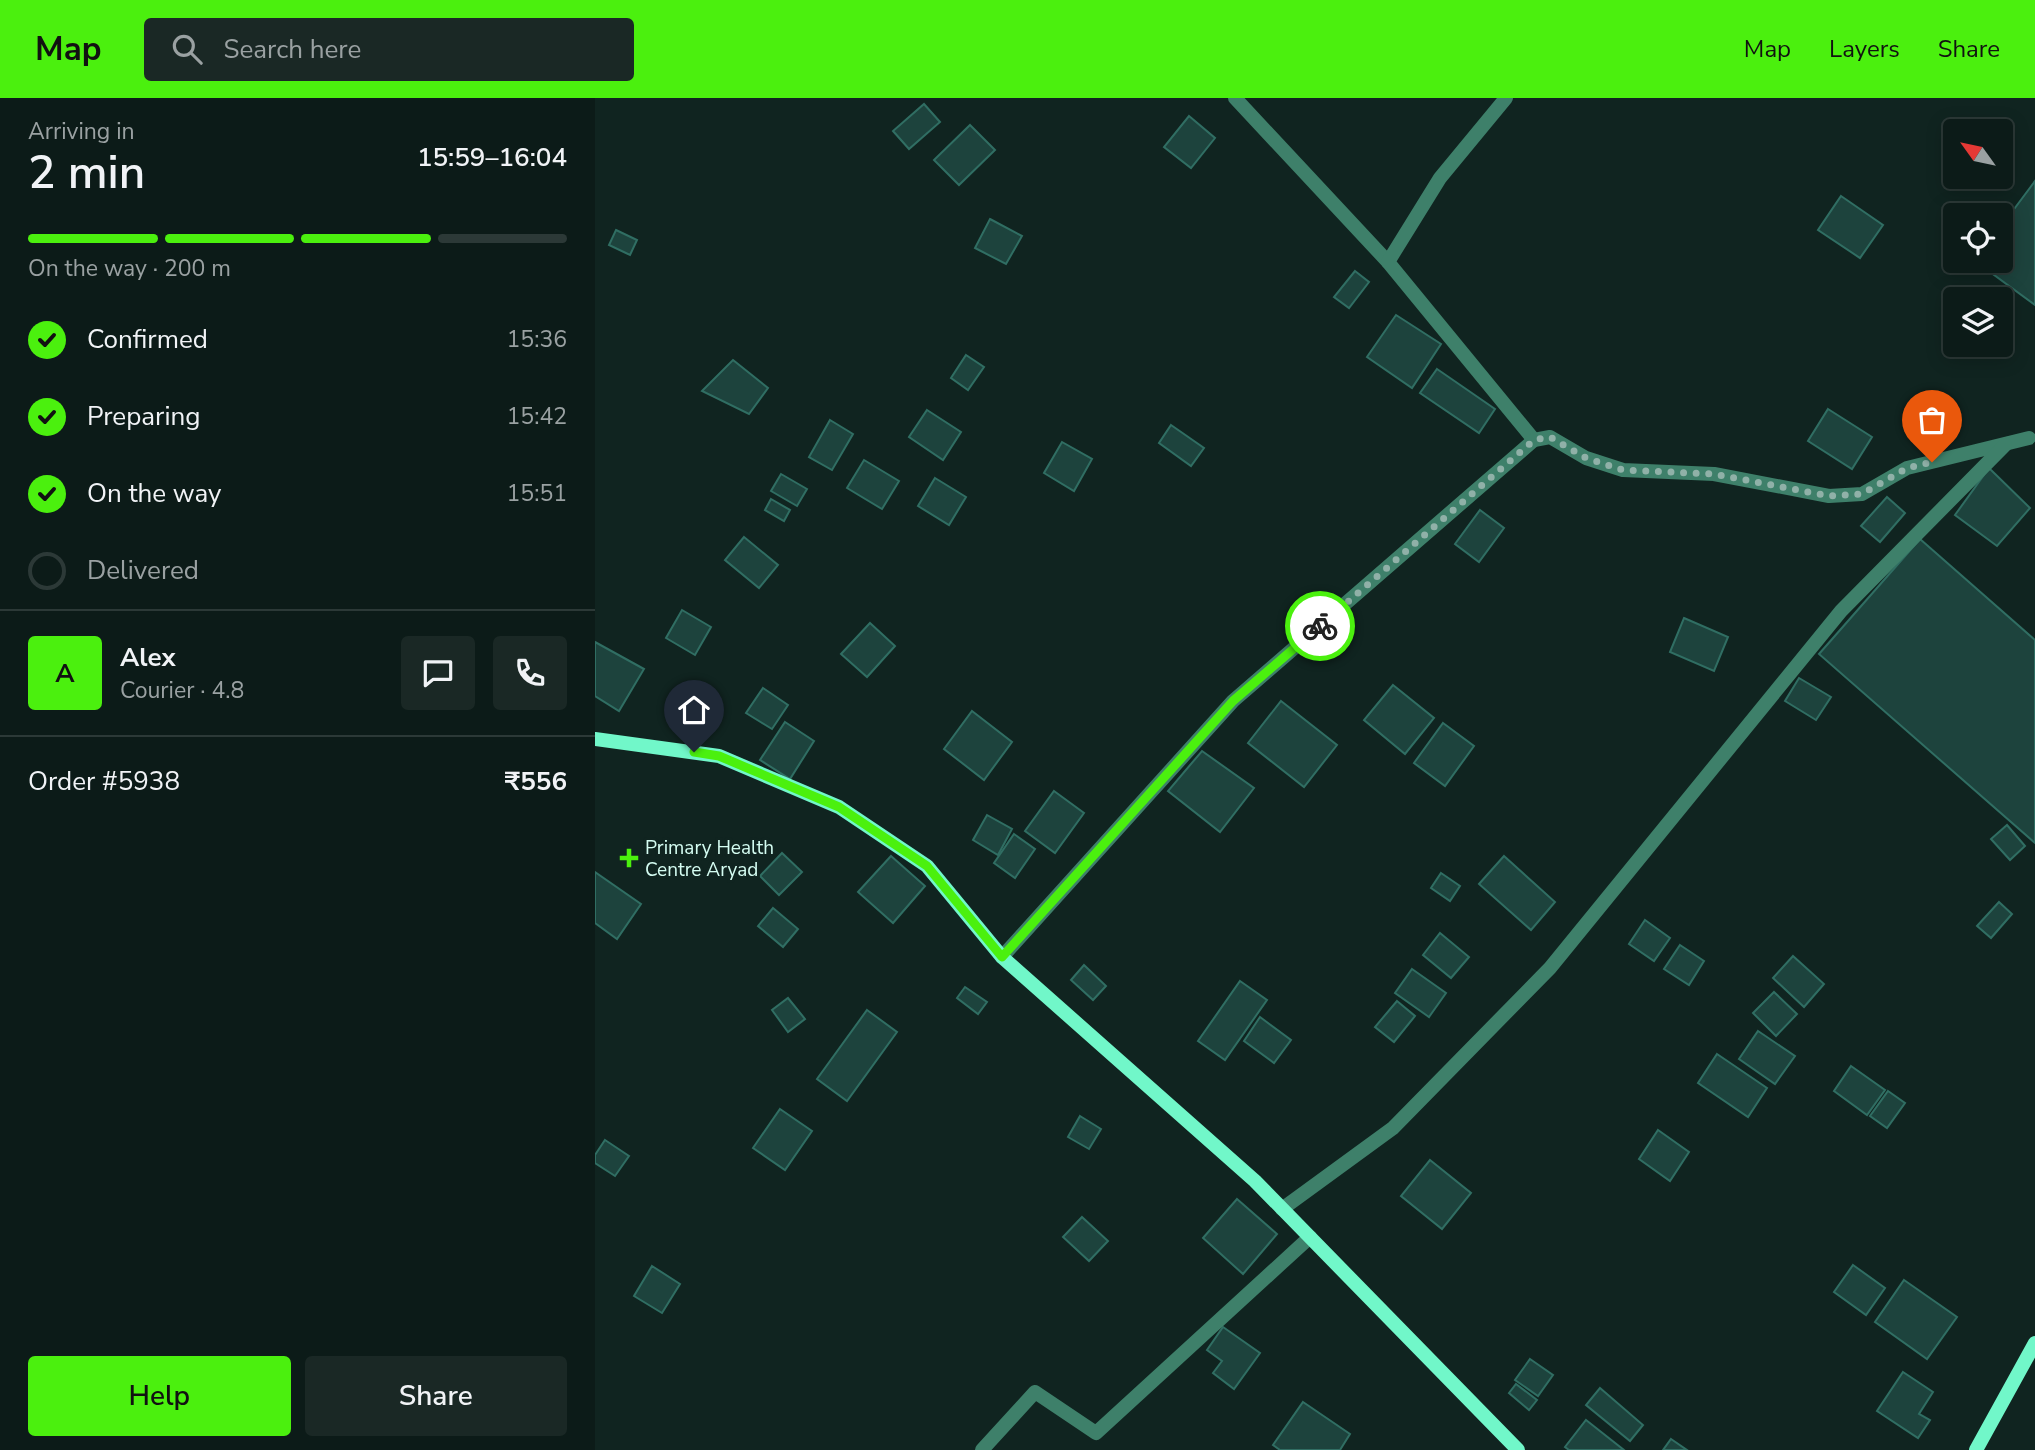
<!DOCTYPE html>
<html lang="en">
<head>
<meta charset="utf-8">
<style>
  :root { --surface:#0c1b18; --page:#1a2825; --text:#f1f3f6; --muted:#9aa1a2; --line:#2c3937; --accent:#4bf00e }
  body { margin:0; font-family:"Nunito Sans",sans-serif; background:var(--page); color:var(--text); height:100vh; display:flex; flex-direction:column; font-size:26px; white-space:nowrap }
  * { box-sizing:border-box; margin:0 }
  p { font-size:23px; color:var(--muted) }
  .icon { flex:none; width:38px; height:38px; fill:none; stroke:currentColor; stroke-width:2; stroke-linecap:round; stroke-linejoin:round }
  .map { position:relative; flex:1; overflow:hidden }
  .panel { display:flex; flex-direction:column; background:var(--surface); width:595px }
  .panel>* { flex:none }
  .needle { width:46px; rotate:303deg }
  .buttons { position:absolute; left:1348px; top:21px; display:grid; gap:14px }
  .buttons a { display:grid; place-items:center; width:70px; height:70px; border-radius:7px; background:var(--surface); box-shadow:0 4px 18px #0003,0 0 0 2px var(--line); font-size:35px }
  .pin { position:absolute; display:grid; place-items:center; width:60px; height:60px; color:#fff; margin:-72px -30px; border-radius:50% 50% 50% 0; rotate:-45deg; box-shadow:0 0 7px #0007 }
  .pin .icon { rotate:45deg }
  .courier { position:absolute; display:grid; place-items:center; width:70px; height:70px; margin:-35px; border:5px solid #4bf00e; border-radius:50%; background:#fff; color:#222; box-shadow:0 2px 9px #0007 }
  .headline em { font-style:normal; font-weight:600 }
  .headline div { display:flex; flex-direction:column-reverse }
  .headline { display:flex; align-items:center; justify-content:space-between; height:119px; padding:0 28px }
  h1 { font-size:46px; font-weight:600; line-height:52px }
  .bar { display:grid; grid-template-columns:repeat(4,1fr); gap:10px 7px; align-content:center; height:84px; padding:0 28px }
  .bar i { height:9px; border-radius:5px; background:var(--line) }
  .bar .selected { background:var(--accent) }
  .bar p { grid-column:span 4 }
  .line { display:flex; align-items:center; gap:18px; padding:0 28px; border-top:2px solid var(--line) }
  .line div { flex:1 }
  .round { display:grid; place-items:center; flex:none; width:74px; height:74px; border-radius:7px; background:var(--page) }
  ol { padding:0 28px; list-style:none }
  li { display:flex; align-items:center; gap:21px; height:77px }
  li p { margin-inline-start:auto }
  li .icon { padding:7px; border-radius:50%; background:var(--accent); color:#111; stroke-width:4 }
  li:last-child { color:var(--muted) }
  li i { width:38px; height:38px; border:4px solid var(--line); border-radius:50% }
  .action { display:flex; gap:14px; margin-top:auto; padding:14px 28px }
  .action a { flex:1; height:80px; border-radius:7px; background:var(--accent); color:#111; font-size:28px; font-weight:600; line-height:80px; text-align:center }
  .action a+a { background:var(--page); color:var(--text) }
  header { display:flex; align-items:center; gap:42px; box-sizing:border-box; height:98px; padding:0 35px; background:var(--accent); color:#111 }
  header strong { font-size:33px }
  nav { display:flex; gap:38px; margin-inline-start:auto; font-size:24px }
  .search { width:490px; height:63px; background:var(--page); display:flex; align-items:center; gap:18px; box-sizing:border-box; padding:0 24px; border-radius:7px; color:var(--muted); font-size:26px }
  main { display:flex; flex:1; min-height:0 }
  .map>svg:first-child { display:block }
</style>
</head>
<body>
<header>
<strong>Map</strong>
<div class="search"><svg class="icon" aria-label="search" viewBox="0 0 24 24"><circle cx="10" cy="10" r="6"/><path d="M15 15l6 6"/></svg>Search here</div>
<nav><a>Map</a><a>Layers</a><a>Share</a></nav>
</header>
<main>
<section class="panel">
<div class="headline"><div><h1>2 min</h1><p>Arriving in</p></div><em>15:59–16:04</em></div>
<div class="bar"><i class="selected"></i><i class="selected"></i><i class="selected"></i><i></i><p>On the way · 200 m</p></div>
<ol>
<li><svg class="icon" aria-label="check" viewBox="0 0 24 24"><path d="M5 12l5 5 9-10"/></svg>Confirmed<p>15:36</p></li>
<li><svg class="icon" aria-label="check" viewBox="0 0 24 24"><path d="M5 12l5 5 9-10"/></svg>Preparing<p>15:42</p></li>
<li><svg class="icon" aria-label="check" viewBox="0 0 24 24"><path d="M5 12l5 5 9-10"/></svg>On the way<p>15:51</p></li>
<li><i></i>Delivered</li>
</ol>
<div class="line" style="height:126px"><b class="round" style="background:var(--accent);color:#111">A</b><div><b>Alex</b><p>Courier · 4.8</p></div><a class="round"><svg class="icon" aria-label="chat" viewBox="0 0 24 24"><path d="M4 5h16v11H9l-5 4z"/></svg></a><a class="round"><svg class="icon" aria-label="phone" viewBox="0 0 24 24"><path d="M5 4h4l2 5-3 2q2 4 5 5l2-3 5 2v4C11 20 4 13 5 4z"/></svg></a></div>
<div class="line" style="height:91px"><div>Order #5938</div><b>₹556</b></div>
<div class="action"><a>Help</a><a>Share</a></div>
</section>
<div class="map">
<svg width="1440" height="1352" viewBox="0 0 1440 1352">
  <rect width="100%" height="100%" fill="#102420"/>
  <!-- building -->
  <g fill="#1d433d" stroke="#306e63" stroke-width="2">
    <path d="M329 6 345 24 314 51 298 33Z"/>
    <path d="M594 18 620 40 596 70 569 49Z"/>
    <path d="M375 27 400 52 364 87 339 62Z"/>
    <path d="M1440 83V207L1380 163H1405V130Z"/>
    <path d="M1246 98 1288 127 1265 160 1223 132Z"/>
    <path d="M395 121 427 138 411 166 380 150Z"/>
    <path d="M21 132 42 142 35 157 14 147Z"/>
    <path d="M760 173 774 184 754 210 739 199Z"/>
    <path d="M801 217 846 246 817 290 772 259Z"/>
    <path d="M371 257 389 269 373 292 356 280Z"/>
    <path d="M138 262 173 290 154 316 107 293Z"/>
    <path d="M842 271 900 311 884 335 825 295Z"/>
    <path d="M1233 311 1277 339 1257 371 1213 343Z"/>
    <path d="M332 312 366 334 348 362 314 339Z"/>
    <path d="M235 322 258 336 237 372 214 359Z"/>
    <path d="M576 327 609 350 596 368 564 345Z"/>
    <path d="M467 344 497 361 479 393 449 375Z"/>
    <path d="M269 362 304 383 287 411 252 390Z"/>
    <path d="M1394 370 1435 410 1402 448 1360 417Z"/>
    <path d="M186 376 212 391 202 408 176 393Z"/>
    <path d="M340 380 371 399 354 427 323 408Z"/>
    <path d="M1292 399 1310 415 1285 444 1266 428Z"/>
    <path d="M176 401 195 412 189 423 170 412Z"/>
    <path d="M885 412 909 430 884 464 860 446Z"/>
    <path d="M149 439 183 467 164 490 130 462Z"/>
    <path d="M1325 441 1440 542V745L1224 556Z"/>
    <path d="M87 512 116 529 100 557 71 540Z"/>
    <path d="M1089 520 1133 539 1119 573 1075 554Z"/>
    <path d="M275 525 300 548 272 579 246 556Z"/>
    <path d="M0 544 49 571 24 613 0 598Z"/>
    <path d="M1204 580 1236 599 1221 622 1190 603Z"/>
    <path d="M798 587 839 620 810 656 769 622Z"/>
    <path d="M168 590 193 607 177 631 151 615Z"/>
    <path d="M686 603 742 647 709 689 653 645Z"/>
    <path d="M377 613 417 644 389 682 349 651Z"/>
    <path d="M190 624 219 643 195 681 165 662Z"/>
    <path d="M848 625 879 648 850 688 819 665Z"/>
    <path d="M607 653 659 690 625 734 573 693Z"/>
    <path d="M459 693 489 715 460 755 430 733Z"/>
    <path d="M392 717 417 731 403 757 378 742Z"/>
    <path d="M1412 727 1430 748 1415 762 1396 741Z"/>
    <path d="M419 736 440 751 420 780 399 765Z"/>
    <path d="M187 755 207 774 184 797 165 778Z"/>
    <path d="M296 758 330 788 298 825 263 794Z"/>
    <path d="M909 758 960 804 936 832 884 786Z"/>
    <path d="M0 774 46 806 22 841 0 825Z"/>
    <path d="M846 775 865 788 855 803 836 790Z"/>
    <path d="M1404 804 1417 816 1396 840 1382 828Z"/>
    <path d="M178 810 203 831 188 849 163 828Z"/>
    <path d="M1050 822 1075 840 1059 863 1034 846Z"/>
    <path d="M845 835 874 859 856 880 828 857Z"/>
    <path d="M1085 847 1109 863 1094 887 1069 871Z"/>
    <path d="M1198 858 1229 886 1209 909 1178 880Z"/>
    <path d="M489 867 511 888 498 902 476 882Z"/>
    <path d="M817 871 851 895 834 919 800 895Z"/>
    <path d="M645 883 672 902 630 962 603 943Z"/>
    <path d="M370 889 392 904 383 916 362 900Z"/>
    <path d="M1179 894 1202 916 1181 938 1158 915Z"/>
    <path d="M193 900 210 921 193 934 177 912Z"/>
    <path d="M802 903 820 918 799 944 780 929Z"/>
    <path d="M272 912 302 934 252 1003 222 981Z"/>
    <path d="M665 919 696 942 679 965 649 943Z"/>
    <path d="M1163 933 1200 958 1180 986 1144 961Z"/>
    <path d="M1122 956 1172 990 1153 1019 1103 985Z"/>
    <path d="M1256 968 1290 992 1272 1017 1239 993Z"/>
    <path d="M1293 993 1310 1005 1292 1030 1275 1018Z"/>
    <path d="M185 1011 217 1033 190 1072 158 1050Z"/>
    <path d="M485 1018 506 1031 494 1051 473 1039Z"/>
    <path d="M1063 1032 1094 1054 1075 1083 1044 1061Z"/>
    <path d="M10 1042 34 1058 20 1078 0 1065V1057Z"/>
    <path d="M835 1062 876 1095 847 1131 806 1098Z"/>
    <path d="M642 1101 682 1136 648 1176 608 1140Z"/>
    <path d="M487 1119 513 1143 494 1163 468 1139Z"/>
    <path d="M1258 1167 1290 1190 1271 1217 1239 1194Z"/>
    <path d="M57 1168 85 1186 67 1215 39 1198Z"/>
    <path d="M1309 1182 1362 1219 1332 1261 1280 1224Z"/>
    <path d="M628 1229 665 1255 639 1291 618 1275 627 1263 612 1252Z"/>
    <path d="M935 1261 958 1277 943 1298 920 1282Z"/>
    <path d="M1308 1274 1338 1294 1324 1316 1335 1322 1323 1340 1282 1313Z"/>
    <path d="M921 1286 942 1302 934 1312 914 1295Z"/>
    <path d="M1005 1290 1048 1327 1035 1343 991 1307Z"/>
    <path d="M708 1304 755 1336 745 1352H685L678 1347Z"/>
    <path d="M991 1322 1029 1352H974L970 1349Z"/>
    <path d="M1076 1341 1092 1352H1068Z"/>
  </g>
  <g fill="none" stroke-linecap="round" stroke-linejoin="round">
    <!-- street -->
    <g stroke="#3e806a" stroke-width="14">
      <path d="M640 0 793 164"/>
      <path d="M911 0 845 80 793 164 939 342"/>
      <path d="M407 859 638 603 939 342 955 339 991 360 1028 372 1119 376 1234 398 1267 396 1312 370 1434 340"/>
      <path d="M687 1111 798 1030 955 870 1246 513 1410 347"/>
      <path d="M387 1352 440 1294 501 1335 715 1139"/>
    </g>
    <!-- secondary -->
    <g stroke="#71f7c9" stroke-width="14">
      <path d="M0 641 124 658 244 709 332 768 407 859 660 1083 923 1352"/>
      <path d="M1381 1352 1440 1245"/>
    </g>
  </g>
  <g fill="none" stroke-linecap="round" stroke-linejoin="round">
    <!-- done -->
    <path stroke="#90b1a8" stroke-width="7" stroke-dasharray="0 12.6" d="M725 528 939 342 955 339 991 360 1028 372 1119 376 1234 398 1267 396 1312 370 1337 364"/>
    <!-- route -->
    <path stroke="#4bf00e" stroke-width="9" d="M99 654 124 658 244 709 332 768 407 859 638 603 725 528"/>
  </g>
  <!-- markers -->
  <path fill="#4bf00e" stroke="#102420" stroke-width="2.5" d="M30.5 749.5h7v7h7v7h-7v7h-7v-7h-7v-7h7z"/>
  <g text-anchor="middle" stroke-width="6" stroke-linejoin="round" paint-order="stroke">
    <!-- poi labels -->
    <g font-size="19" fill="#d5fdf2" stroke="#102420" text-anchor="start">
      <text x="50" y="756">Primary Health<tspan x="50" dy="22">Centre Aryad</tspan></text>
    </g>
  </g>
</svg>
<div class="buttons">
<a><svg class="needle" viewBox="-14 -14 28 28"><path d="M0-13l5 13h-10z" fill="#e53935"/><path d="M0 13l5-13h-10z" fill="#9aa1a2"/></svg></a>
<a><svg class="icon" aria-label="locate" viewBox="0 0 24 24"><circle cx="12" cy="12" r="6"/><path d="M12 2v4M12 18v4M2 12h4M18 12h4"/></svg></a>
<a><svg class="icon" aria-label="layers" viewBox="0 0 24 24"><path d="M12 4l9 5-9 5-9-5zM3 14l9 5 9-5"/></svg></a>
</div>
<div class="pin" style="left:1337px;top:364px;background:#ea580c"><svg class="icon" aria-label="bag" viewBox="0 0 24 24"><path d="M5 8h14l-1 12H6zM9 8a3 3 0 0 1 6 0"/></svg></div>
<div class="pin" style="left:99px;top:654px;background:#1f2937"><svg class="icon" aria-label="home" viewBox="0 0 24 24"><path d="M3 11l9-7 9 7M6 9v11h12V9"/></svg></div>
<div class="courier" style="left:725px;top:528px"><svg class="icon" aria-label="bike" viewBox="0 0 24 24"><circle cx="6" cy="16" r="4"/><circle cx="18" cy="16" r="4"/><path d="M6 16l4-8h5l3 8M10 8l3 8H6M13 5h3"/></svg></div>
</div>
</main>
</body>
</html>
